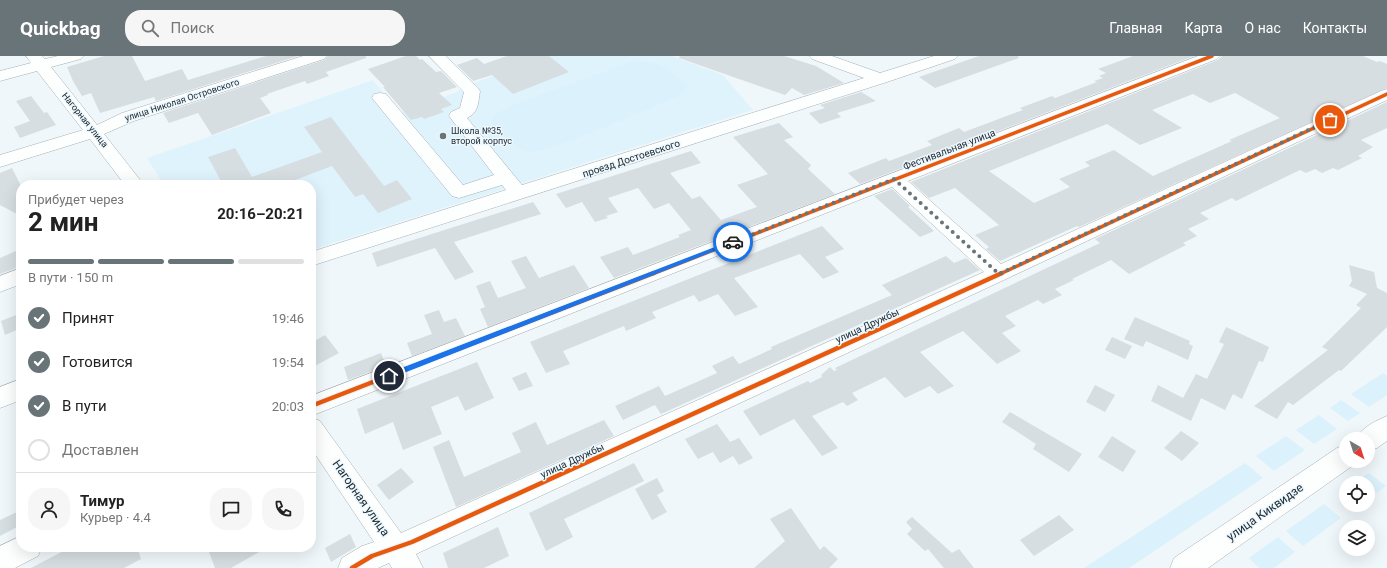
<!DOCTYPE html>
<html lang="ru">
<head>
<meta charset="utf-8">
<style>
  :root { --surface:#fff; --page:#f6f6f6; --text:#222; --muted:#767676; --line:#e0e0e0; --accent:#697478 }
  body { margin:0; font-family:Roboto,sans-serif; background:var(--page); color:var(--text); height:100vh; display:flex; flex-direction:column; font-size:15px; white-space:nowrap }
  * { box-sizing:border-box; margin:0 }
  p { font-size:13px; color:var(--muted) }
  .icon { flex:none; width:22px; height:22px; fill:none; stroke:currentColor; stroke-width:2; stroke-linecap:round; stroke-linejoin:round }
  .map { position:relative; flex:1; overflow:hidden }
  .side { position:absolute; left:16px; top:124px; width:300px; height:372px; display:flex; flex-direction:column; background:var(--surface); border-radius:16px; box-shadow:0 4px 16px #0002 }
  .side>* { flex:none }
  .needle { width:26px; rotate:141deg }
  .controls { position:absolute; left:1339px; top:376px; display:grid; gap:8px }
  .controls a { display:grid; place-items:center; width:36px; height:36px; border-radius:50%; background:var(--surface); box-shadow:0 4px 16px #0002; font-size:20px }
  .pin { position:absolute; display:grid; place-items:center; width:34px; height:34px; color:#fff; margin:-17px; border:2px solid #fff; border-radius:50%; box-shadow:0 1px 4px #0007 }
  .courier { position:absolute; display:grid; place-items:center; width:40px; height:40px; margin:-20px; border:3px solid #1a73e8; border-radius:50%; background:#fff; color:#222; box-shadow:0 1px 5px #0007 }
  .summary em { font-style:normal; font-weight:700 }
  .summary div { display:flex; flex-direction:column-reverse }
  .summary { display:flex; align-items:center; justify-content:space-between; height:68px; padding:0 12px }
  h1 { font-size:26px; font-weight:700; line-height:30px }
  .bar { display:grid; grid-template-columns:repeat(4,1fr); gap:6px 4px; align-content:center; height:48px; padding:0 12px }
  .bar i { height:5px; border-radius:3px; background:var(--line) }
  .bar .current { background:var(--accent) }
  .bar p { grid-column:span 4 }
  .line { display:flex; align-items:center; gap:10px; padding:0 12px; border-top:1px solid var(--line) }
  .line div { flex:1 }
  .round { display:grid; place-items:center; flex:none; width:42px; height:42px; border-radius:16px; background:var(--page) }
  ol { padding:0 12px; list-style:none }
  li { display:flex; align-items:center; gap:12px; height:44px }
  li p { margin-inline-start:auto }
  li .icon { padding:4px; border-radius:50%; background:var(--accent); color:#fff; stroke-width:4 }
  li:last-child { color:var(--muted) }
  li i { width:22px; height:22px; border:2px solid var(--line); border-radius:50% }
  header { display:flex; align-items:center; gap:24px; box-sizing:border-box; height:56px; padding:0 20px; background:var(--accent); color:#fff }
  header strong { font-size:19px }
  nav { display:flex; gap:22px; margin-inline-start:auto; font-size:14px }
  .search { width:280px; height:36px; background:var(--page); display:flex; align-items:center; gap:10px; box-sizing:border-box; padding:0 14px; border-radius:16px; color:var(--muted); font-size:15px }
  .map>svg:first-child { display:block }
</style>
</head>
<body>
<header>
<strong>Quickbag</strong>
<div class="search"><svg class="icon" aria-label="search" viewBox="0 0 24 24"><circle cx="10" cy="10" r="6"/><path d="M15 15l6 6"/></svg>Поиск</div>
<nav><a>Главная</a><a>Карта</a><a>О нас</a><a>Контакты</a></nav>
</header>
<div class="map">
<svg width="1387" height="512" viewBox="0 0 1387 512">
  <rect width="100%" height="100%" fill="#f0f7fa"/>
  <!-- built -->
  <path fill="#dff3fd" d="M551 0H672L723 19 753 54 311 194V129H164L147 102 373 24 399 57 457 36 462 31Z"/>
  <!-- green -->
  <g fill="#dbf1fb">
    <path d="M637 4C662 8 670 12 688 30L679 40 662 47C641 56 544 99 528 96 513 92 502 80 492 69L493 59 515 48Z"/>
    <path d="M1383 317 1387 320V339L1369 351 1351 338Z"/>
    <path d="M1341 344 1360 357 1348 365 1330 352Z"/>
    <path d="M1319 359 1337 373 1314 388 1296 374Z"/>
    <path d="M1286 380 1305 394 1274 415 1256 400Z"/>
    <path d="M1245 407 1263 422 1129 512H1084Z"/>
    <path d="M1369 417 1386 430 1377 437 1368 429V427H1365L1360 423Z"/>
    <path d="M1324 448 1341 462 1303 490 1286 475Z"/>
    <path d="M1278 481 1295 496 1274 512H1259L1249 502Z"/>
  </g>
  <!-- building -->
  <g fill="#d6dee2" fill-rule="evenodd">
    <path d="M104 0H132L145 25 182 13 188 24 266 0H298L156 45 154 41 100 57 91 37 82 40 73 25 67 11Z"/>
    <path d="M328 0H366V2L326 16 329 20 307 28 305 25 267 38 268 39 260 42 271 57 212 79 198 57 169 67 163 57 324 4Z"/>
    <path d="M406 0H416L420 4 422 3 436 16 441 15 457 31 439 37 452 49 441 53 444 56 424 63 422 61 411 64 383 31H385L368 13Z"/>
    <path d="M507 0H549L569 16 513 38 492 19 473 25 457 9 477 2 484 8Z"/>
    <path d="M680 0H784L816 10 844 27 804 39 792 32 785 39 679 2Z"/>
    <path d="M979 0H1018L1019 2 935 32 919 21Z"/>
    <path d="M1133 0H1194L860 128 848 117 886 102 889 105 932 89 927 85 959 72 964 76 1023 54 1020 52 1052 40 1055 42 1097 26 1094 25 1103 22 1099 20 1106 17 1098 13Z"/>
    <path d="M1222 0H1363L1377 6 1380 5 1387 8V32L1079 171 1077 170 1000 205 986 193 989 191 975 179 999 169 955 132 929 142 911 126 1218 4ZM1235 37 1280 62 1229 84 1232 85 1153 120 1114 94 1085 106 1090 110 1059 123 1070 131 1034 147 989 115 1107 68 1140 89 1182 72 1152 54 1193 38 1210 47Z"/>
    <path d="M861 36 876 45 837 57 841 61 820 68 809 57 825 52 820 49Z"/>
    <path d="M31 40 44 57 47 56 56 69 20 82 14 71 30 65 16 45Z"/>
    <path d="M1387 46V72L1361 84 1373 91 1358 100 1362 102 1338 114 1333 112 1322 117 1315 113 1306 117 1300 114 1236 145 1232 142 1200 157 1209 163 1188 173 1197 180 1183 187 1186 189 1129 218 1111 204 1072 223 1074 224 1055 233 1062 239 1043 248 1038 244 1005 260 1016 270 1002 277 1021 295 997 308 963 275 920 296 954 330 938 338 930 330 905 342 885 321 852 337 858 344 847 350 843 346 812 360 838 392 822 400 794 363 760 380 743 355 808 325 810 327 822 321 821 319 830 311 834 315 837 314 835 312 1100 187 1095 183Z"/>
    <path d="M331 61 384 130 397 124 412 143 378 157 363 138 355 141 332 110 282 129H223L208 101 235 92 252 121 322 96 304 71Z"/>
    <path d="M779 67 793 81 784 84 811 109 808 113 835 138 614 222 600 201 628 191 633 199 680 181 678 179 691 174 669 147 654 153 638 132 608 142 618 156 606 160 608 162 595 166 582 146 566 152 556 138 691 95 701 107 670 117 692 143 700 140 721 164 757 151 737 129 768 118 733 81Z"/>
    <path d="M12 112 21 130V160L0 149V117Z"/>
    <path d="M892 133 910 150 908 151 934 175 920 181 874 140Z"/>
    <path d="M533 146 541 158 454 186 474 216 455 224 435 192 377 211 372 197Z"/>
    <path d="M822 170 844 193 825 201 839 216 823 223 800 198 734 222 758 251 735 260 718 238 699 246 694 239 652 256 656 262 626 275 624 270 563 295 570 308 546 317 530 286Z"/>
    <path d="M16 195 21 210 0 218V202Z"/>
    <path d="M526 200 539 222 574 209 589 232 488 271 480 253 485 251 476 230 490 225 498 242 526 232 511 205Z"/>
    <path d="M946 200 954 207 966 202 980 214 661 358 655 349 623 364 615 350 659 330 665 340 717 317 712 310 733 300 739 308 772 293 771 291 892 239 882 229Z"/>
    <path d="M1349 209 1374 216 1377 232 1387 237V271L1341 315 1339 314 1293 349 1288 346 1277 363 1254 350 1328 294 1322 291 1361 252 1356 249 1367 238 1349 230 1352 225Z"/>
    <path d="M439 254 444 266 456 262 465 280 412 300 407 287 432 278 424 259Z"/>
    <path d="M21 257V272L5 279 1 265Z"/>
    <path d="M1135 261 1190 285 1189 288 1193 290 1188 304 1146 285 1143 291 1124 283Z"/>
    <path d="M1226 271 1269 291 1263 306 1259 305 1242 343 1233 338 1225 354 1201 342 1191 365 1151 345 1158 329 1183 342 1196 318 1207 323 1224 288 1219 286Z"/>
    <path d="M325 279 339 297 311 312V287Z"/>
    <path d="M1112 281 1132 290 1125 303 1105 294Z"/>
    <path d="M381 297 386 310 348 324 344 311Z"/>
    <path d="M477 306 494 342 465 355 458 340 431 351 442 378 403 394 393 366 365 378 357 353Z"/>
    <path d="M526 316 533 330 519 335 512 322Z"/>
    <path d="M1095 329 1115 339 1105 356 1086 346Z"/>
    <path d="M1010 356 1082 398 1069 416 1033 393 1036 388 1002 366Z"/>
    <path d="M604 364 614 380 456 451 433 391 449 384 464 421 521 396 512 377 536 366 547 389Z"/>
    <path d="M717 368 730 386 739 382 753 402 739 409 733 400 720 407 713 396 698 403 685 383Z"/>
    <path d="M1181 375 1199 387 1182 405 1164 392Z"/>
    <path d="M1112 380 1136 395 1123 416 1098 401Z"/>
    <path d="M634 407 644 425 564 463 573 481 546 495 529 457Z"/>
    <path d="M401 412 414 426 389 444 377 429Z"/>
    <path d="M657 422 664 435 657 439 667 456 652 464 635 433Z"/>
    <path d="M791 452 820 494 824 490 838 503 829 512H754L785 485 770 463Z"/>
    <path d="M21 454V469L0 480V464Z"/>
    <path d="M1059 459 1074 474 1034 500 1020 484Z"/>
    <path d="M912 461 952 497 959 493 974 512H944L928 493 925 495 907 478 912 473 906 466Z"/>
    <path d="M498 471 509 500 484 512H448L443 497Z"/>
    <path d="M350 478 356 491 331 506 325 492Z"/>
    <path d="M71 491H137L141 503 124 512H31Z"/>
    <path d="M218 491H268L231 512H215L209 496Z"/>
  </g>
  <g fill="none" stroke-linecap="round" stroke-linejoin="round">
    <!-- minor casing -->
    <g stroke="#a6afb3" stroke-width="1">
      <g id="minor">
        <path d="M26 0H42L45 3 58 0H84L81 3 51 11 97 69 122 57 303 0H327L324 3 134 65 104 78 144 129H125L90 83 0 111V99L83 74 37 15 0 25V15L31 7Z"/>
        <path d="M429 0H446L478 32 480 35C478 47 479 56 467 62L522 129 864 22 812 3 809 0H832L880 17 934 0H958L955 3 887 26 311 210V196L506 134 502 129 459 142 452 140 372 42 374 38 380 37 386 38 463 129 494 119 449 60 451 56 460 52 464 36Z"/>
        <path d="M1198 0H1220L1217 3 908 125 1001 208 1381 35 1387 33V44L1006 223 416 498 423 512H392L389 507 378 512H338L342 502 362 490 374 486 311 392V361L320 365 401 477 984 216 892 131 311 360V340Z"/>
        <path d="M21 212V228L0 236V220Z"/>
        <path d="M21 323V344L0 352V331Z"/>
        <path d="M21 480V491H42L38 500 15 512H0V490Z"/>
      </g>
    </g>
    <!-- major casing -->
    <g stroke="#a6afb3" stroke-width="1">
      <g id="major">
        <path d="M1387 360V385L1377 392 1368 395V383H1356C1361 372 1375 365 1387 360Z"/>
        <path d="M1346 389V405H1356L1355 408 1208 512H1170L1174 502 1337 392Z"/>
      </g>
    </g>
    <!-- minor -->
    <use href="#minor" fill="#fdfefe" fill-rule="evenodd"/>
    <!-- major -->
    <use href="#major" fill="#fdfefe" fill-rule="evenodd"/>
    <!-- cycleway-far1 casing -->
    <g stroke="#ecf8fe" stroke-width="5.5">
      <g id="cycleway-far1">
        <path d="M652 218 1212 0"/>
        <path d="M1000 218 1387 38"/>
      </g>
    </g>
    <!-- cycleway casing -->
    <g stroke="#ecf8fe" stroke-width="7">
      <g id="cycleway">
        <path d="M311 350 654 217"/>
        <path d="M352 512 372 500 412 486 1002 217"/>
      </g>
    </g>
    <!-- cycleway-far1 -->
    <use href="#cycleway-far1" stroke="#e8590c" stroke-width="3.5"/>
    <!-- cycleway -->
    <use href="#cycleway" stroke="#e8590c" stroke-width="4.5"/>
  </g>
  <!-- route -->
  <path fill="#1a73e8" d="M733 184H735V187L391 322H386L385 320 386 318Z"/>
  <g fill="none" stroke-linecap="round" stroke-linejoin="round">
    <!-- done -->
    <path stroke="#697478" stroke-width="4" stroke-dasharray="0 7.2" d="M733 186 894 123 999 218 1330 64"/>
  </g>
  <!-- markers -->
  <circle fill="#697478" stroke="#ecf8fe" stroke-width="1.5" cx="443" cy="80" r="4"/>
  <g text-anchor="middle" stroke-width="3" stroke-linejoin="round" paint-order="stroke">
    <!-- far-street labels -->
    <g font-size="9" fill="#212d32" stroke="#ecf8fe">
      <text transform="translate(182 44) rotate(-18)" y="3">улица Николая Островского</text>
      <text transform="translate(85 64) rotate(51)" y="3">Нагорная улица</text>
    </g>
    <!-- far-poi labels -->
    <g font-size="9" fill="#212d32" stroke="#ecf8fe" text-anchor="start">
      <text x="451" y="78">Школа №35,<tspan x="451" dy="10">второй корпус</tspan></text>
    </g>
    <!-- street labels -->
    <g font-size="10" fill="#212d32" stroke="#ecf8fe">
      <text transform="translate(949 93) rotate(-21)" y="4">Фестивальная улица</text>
      <text transform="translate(631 102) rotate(-18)" y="4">проезд Достоевского</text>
      <text transform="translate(867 269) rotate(-25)" y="4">улица Дружбы</text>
      <text transform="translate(572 404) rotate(-25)" y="4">улица Дружбы</text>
    </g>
    <!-- near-street labels -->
    <g font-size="12" fill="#212d32" stroke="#ecf8fe">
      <text transform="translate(361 442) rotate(55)" y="4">Нагорная улица</text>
      <text transform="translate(1265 456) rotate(-35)" y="4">улица Киквидзе</text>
    </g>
  </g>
</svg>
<div class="controls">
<a><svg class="needle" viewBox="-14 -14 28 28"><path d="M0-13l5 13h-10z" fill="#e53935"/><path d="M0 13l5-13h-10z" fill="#767676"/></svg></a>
<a><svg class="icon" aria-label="locate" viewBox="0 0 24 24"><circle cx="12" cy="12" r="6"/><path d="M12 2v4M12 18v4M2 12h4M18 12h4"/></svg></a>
<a><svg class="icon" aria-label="layers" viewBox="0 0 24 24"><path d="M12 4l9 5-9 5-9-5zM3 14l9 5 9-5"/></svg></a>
</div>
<div class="pin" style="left:1330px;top:64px;background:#ea580c"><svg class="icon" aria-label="bag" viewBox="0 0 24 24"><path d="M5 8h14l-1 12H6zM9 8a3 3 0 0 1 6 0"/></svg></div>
<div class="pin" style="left:389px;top:320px;background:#1f2937"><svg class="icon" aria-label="home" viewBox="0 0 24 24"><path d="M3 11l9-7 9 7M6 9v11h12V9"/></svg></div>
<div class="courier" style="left:733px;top:186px"><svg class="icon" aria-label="car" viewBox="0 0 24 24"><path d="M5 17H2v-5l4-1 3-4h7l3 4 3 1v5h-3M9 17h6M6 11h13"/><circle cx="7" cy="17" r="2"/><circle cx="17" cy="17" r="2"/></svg></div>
<section class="side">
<div class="summary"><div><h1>2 мин</h1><p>Прибудет через</p></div><em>20:16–20:21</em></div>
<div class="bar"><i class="current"></i><i class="current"></i><i class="current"></i><i></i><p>В пути · 150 m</p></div>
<ol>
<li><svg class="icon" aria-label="check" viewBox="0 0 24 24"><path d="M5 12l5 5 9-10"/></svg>Принят<p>19:46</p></li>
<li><svg class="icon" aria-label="check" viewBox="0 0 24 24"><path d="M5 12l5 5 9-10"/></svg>Готовится<p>19:54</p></li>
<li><svg class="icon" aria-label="check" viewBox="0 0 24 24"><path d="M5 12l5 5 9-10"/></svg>В пути<p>20:03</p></li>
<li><i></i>Доставлен</li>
</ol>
<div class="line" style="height:72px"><a class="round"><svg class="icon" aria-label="person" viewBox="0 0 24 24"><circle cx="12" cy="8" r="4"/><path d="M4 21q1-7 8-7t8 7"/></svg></a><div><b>Тимур</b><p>Курьер · 4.4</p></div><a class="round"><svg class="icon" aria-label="chat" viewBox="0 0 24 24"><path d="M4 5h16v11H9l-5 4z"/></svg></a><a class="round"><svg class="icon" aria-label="phone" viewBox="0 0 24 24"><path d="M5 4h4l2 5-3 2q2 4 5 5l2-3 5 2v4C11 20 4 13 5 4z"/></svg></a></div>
</section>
</div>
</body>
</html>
